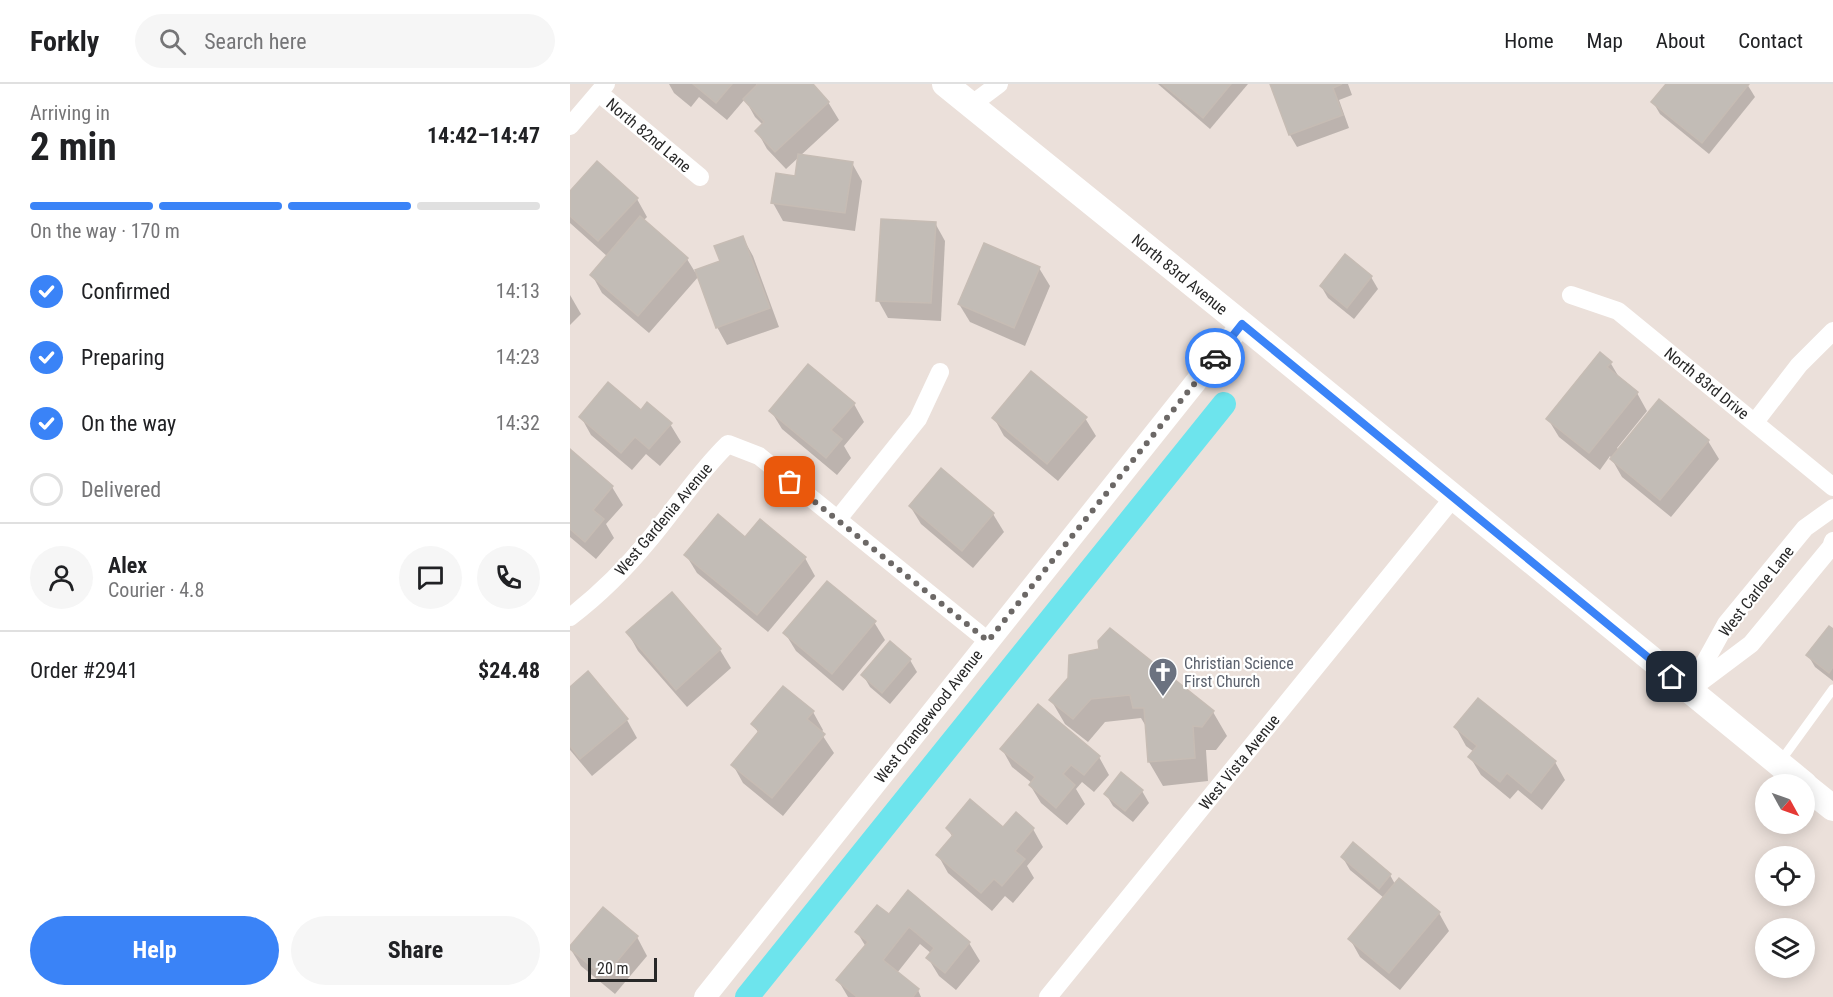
<!DOCTYPE html>
<html lang="en">
<head>
<meta charset="utf-8">
<style>
  :root { --surface:#fff; --page:#f6f6f6; --text:#202124; --muted:#757577; --line:#e0e0e0; --accent:#3a83f7 }
  body { margin:0; font-family:"Roboto Condensed",sans-serif; background:var(--page); color:var(--text); height:100vh; display:flex; flex-direction:column; font-size:22px; white-space:nowrap }
  * { box-sizing:border-box; margin:0 }
  p { font-size:20px; color:var(--muted) }
  .icon { flex:none; width:33px; height:33px; fill:none; stroke:currentColor; stroke-width:2; stroke-linecap:round; stroke-linejoin:round }
  .map { position:relative; flex:1; overflow:hidden }
  .sheet { display:flex; flex-direction:column; background:var(--surface); width:570px }
  .sheet>* { flex:none }
  .needle { width:39px; rotate:130deg }
  .controls { position:absolute; left:1185px; top:690px; display:grid; gap:12px }
  .controls a { display:grid; place-items:center; width:60px; height:60px; border-radius:50%; background:var(--surface); box-shadow:0 3px 15px #0003; font-size:30px }
  .scale { position:absolute; left:18px; bottom:15px; width:69px; box-sizing:border-box; padding-left:6px; border:3px solid #282828; border-top:0; font-size:16px; line-height:21px; white-space:nowrap; color:#282828; -webkit-text-stroke:4px #fff; paint-order:stroke }
  .pin { position:absolute; display:grid; place-items:center; width:51px; height:51px; color:#fff; margin:-26px; border-radius:12px; box-shadow:0 3px 9px #0006 }
  .courier { position:absolute; display:grid; place-items:center; width:60px; height:60px; margin:-30px; border:4px solid #3a83f7; border-radius:50%; background:#fff; color:#222; box-shadow:0 2px 8px #0007 }
  .overview em { font-style:normal; font-weight:700 }
  .overview div { display:flex; flex-direction:column-reverse }
  .overview { display:flex; align-items:center; justify-content:space-between; height:102px; padding:0 30px }
  h1 { font-size:39px; font-weight:700; line-height:45px }
  .bar { display:grid; grid-template-columns:repeat(4,1fr); gap:9px 6px; align-content:center; height:72px; padding:0 30px }
  .bar i { height:8px; border-radius:4px; background:var(--line) }
  .bar .selected { background:var(--accent) }
  .bar p { grid-column:span 4 }
  .line { display:flex; align-items:center; gap:15px; padding:0 30px; border-top:2px solid var(--line) }
  .line div { flex:1 }
  .round { display:grid; place-items:center; flex:none; width:63px; height:63px; border-radius:32px; background:var(--page) }
  ol { padding:0 30px; list-style:none }
  li { display:flex; align-items:center; gap:18px; height:66px }
  li p { margin-inline-start:auto }
  li .icon { padding:6px; border-radius:50%; background:var(--accent); color:#fff; stroke-width:4 }
  li:last-child { color:var(--muted) }
  li i { width:33px; height:33px; border:3px solid var(--line); border-radius:50% }
  .button { display:flex; gap:12px; margin-top:auto; padding:12px 30px }
  .button a { flex:1; height:69px; border-radius:36px; background:var(--accent); color:#fff; font-size:24px; font-weight:700; line-height:69px; text-align:center }
  .button a+a { background:var(--page); color:var(--text) }
  header { display:flex; align-items:center; gap:36px; box-sizing:border-box; height:84px; padding:0 30px; background:var(--surface); border-bottom:2px solid var(--line) }
  header strong { font-size:28px }
  nav { display:flex; gap:33px; margin-inline-start:auto; font-size:21px }
  .search { width:420px; height:54px; background:var(--page); display:flex; align-items:center; gap:15px; box-sizing:border-box; padding:0 21px; border-radius:33px; color:var(--muted); font-size:22px }
  main { display:flex; flex:1; min-height:0 }
  .map>svg:first-child { display:block }
</style>
</head>
<body>
<header>
<strong>Forkly</strong>
<div class="search"><svg class="icon" aria-label="search" viewBox="0 0 24 24"><circle cx="10" cy="10" r="6"/><path d="M15 15l6 6"/></svg>Search here</div>
<nav><a>Home</a><a>Map</a><a>About</a><a>Contact</a></nav>
</header>
<main>
<section class="sheet">
<div class="overview"><div><h1>2 min</h1><p>Arriving in</p></div><em>14:42–14:47</em></div>
<div class="bar"><i class="selected"></i><i class="selected"></i><i class="selected"></i><i></i><p>On the way · 170 m</p></div>
<ol>
<li><svg class="icon" aria-label="check" viewBox="0 0 24 24"><path d="M5 12l5 5 9-10"/></svg>Confirmed<p>14:13</p></li>
<li><svg class="icon" aria-label="check" viewBox="0 0 24 24"><path d="M5 12l5 5 9-10"/></svg>Preparing<p>14:23</p></li>
<li><svg class="icon" aria-label="check" viewBox="0 0 24 24"><path d="M5 12l5 5 9-10"/></svg>On the way<p>14:32</p></li>
<li><i></i>Delivered</li>
</ol>
<div class="line" style="height:108px"><a class="round"><svg class="icon" aria-label="person" viewBox="0 0 24 24"><circle cx="12" cy="8" r="4"/><path d="M4 21q1-7 8-7t8 7"/></svg></a><div><b>Alex</b><p>Courier · 4.8</p></div><a class="round"><svg class="icon" aria-label="chat" viewBox="0 0 24 24"><path d="M4 5h16v11H9l-5 4z"/></svg></a><a class="round"><svg class="icon" aria-label="phone" viewBox="0 0 24 24"><path d="M5 4h4l2 5-3 2q2 4 5 5l2-3 5 2v4C11 20 4 13 5 4z"/></svg></a></div>
<div class="line" style="height:78px"><div>Order #2941</div><b>$24.48</b></div>
<div class="button"><a>Help</a><a>Share</a></div>
</section>
<div class="map">
<svg width="1263" height="913" viewBox="0 0 1263 913">
  <rect width="100%" height="100%" fill="#ebe0da"/>
  <!-- shadow -->
  <g fill="#0003">
    <path d="M99 0H187L186 2 187 3 191 0H241L258 18 269 36 230 72 282 79 292 97 285 147 213 137 203 119 227 93 229 73 216 85 197 65 187 47 193 41 185 33 175 15 157 36 129 13 121 23 104 9Z"/>
    <path d="M588 0H678L640 45Z"/>
    <path d="M702 0H778L782 11 769 16 779 44 727 63 720 51Z"/>
    <path d="M1098 0H1177L1185 13 1139 70 1090 30 1083 18Z"/>
    <path d="M0 109 67 115 77 133 73 137 117 175 125 188 152 178 173 154 183 172 209 243 157 261 147 243 129 192 79 249 32 209 22 191 38 173 0 139Z"/>
    <path d="M365 139 375 157 371 237 318 234 308 216Z"/>
    <path d="M469 184 480 202 455 262 400 238 389 220Z"/>
    <path d="M801 193 808 205 784 235 758 214 751 202Z"/>
    <path d="M0 211 11 230 0 241Z"/>
    <path d="M1040 278 1050 295 1067 309 1077 327 1047 364 1049 366 1138 357 1149 375 1101 433 1052 393 1040 372 1030 386 989 353 978 335Z"/>
    <path d="M284 320 294 338 274 362 281 374 267 391 212 345 201 327Z"/>
    <path d="M71 328 100 340 111 358 90 382 76 370 62 386 21 351 11 333Z"/>
    <path d="M424 334H515L526 352 488 397 434 352Z"/>
    <path d="M0 367 42 403 53 421 36 440 44 454 26 475 0 453Z"/>
    <path d="M371 386 423 430 434 448 403 484 351 440 340 422Z"/>
    <path d="M175 455 235 474 245 492 198 548 127 489 116 471Z"/>
    <path d="M101 510 150 566 161 584 117 623 68 567 58 549Z"/>
    <path d="M304 538 315 556 273 607 226 567 215 549Z"/>
    <path d="M540 546 643 628 657 652 646 666H636L638 697 593 702 579 678 577 644 571 634 535 638 518 658 495 640 481 616 531 567Z"/>
    <path d="M1263 547V597L1245 583 1238 571Z"/>
    <path d="M340 576 347 588 320 620 300 603 293 591Z"/>
    <path d="M0 605 57 636 67 654 22 692 0 666Z"/>
    <path d="M908 616 985 678 995 696 972 726 948 706 940 715 911 691 900 673 904 668 896 662 886 644Z"/>
    <path d="M243 628 253 646 251 649 264 669 213 732 173 699 163 681 189 650 183 640Z"/>
    <path d="M432 665 529 673 539 691 524 708 512 698 506 705 515 720 497 741 471 719 460 701 462 699 442 683Z"/>
    <path d="M572 707 579 719 563 738 543 722 536 710Z"/>
    <path d="M378 745H463L473 763 457 782 464 794 443 819 435 812 422 827 378 789 368 771 383 754Z"/>
    <path d="M784 760 820 791 825 800 869 829 879 847 830 906 790 873 780 855 814 814 780 786 773 774Z"/>
    <path d="M33 825 67 853 77 872 45 910 11 882 0 864Z"/>
    <path d="M319 832 399 859 410 877 386 906 369 892 358 874 362 870 350 860 327 889 348 906 351 913H278L268 896 296 863 287 848Z"/>
  </g>
  <g fill="none" stroke-linecap="round" stroke-linejoin="round">
    <!-- canal -->
    <path stroke="#6de4ed" stroke-width="24" d="M177 913 654 320"/>
  </g>
  <!-- building -->
  <g fill="#c2bcb6" stroke="#c6bcb4" stroke-width="1.5">
    <path d="M123 0H162L146 19Z"/>
    <path d="M188 0H243L259 18 205 68 185 47 194 38 173 15Z"/>
    <path d="M592 0H661L633 34Z"/>
    <path d="M700 0H772L763 4 773 31 719 51Z"/>
    <path d="M1096 0H1179L1132 59 1081 18Z"/>
    <path d="M228 70 283 78 275 129 201 119 206 89 225 92Z"/>
    <path d="M27 77 68 114 28 157 0 132V107Z"/>
    <path d="M70 132 118 174 68 232 20 191Z"/>
    <path d="M311 135 366 138 361 219 306 217Z"/>
    <path d="M173 152 200 224 146 244 125 186 150 177 144 162Z"/>
    <path d="M414 159 470 183 444 244 388 220Z"/>
    <path d="M775 170 802 192 777 224 750 202Z"/>
    <path d="M1030 268 1042 278 1037 283 1068 308 1019 369 976 335Z"/>
    <path d="M238 280 285 319 261 346 272 355 256 374 199 327Z"/>
    <path d="M461 287 517 333 477 380 422 334Z"/>
    <path d="M38 298 71 326 77 318 102 339 79 365 65 353 51 369 9 333Z"/>
    <path d="M1089 315 1139 356 1090 416 1040 375Z"/>
    <path d="M0 365 43 402 23 426 34 435 15 458 0 445Z"/>
    <path d="M371 384 424 429 392 467 339 422Z"/>
    <path d="M148 430 175 453 190 435 236 473 187 531 114 471Z"/>
    <path d="M257 497 306 537 262 590 213 549Z"/>
    <path d="M102 508 151 565 106 606 56 548Z"/>
    <path d="M1259 542 1263 545V583L1259 589 1236 571Z"/>
    <path d="M540 544 644 627 632 643 623 642 625 674 578 678 574 624H563L560 611 521 615 503 635 479 616 498 594 499 571 529 565 528 557Z"/>
    <path d="M320 557 341 575 312 609 291 591Z"/>
    <path d="M18 587 58 635 10 675 0 662V603Z"/>
    <path d="M213 602 244 627 237 635 255 650 202 714 161 681 189 647 181 640Z"/>
    <path d="M908 614 986 677 961 709 937 689 930 698 898 673 907 662 884 643Z"/>
    <path d="M468 620 530 672 514 691 501 681 493 690 505 701 486 724 459 701 465 693 430 665Z"/>
    <path d="M551 688 573 706 555 727 534 710Z"/>
    <path d="M400 715 433 743 446 728 464 744 445 767 455 775 432 802 424 795 411 809 366 771 383 751 376 744Z"/>
    <path d="M783 758 821 790 809 805 771 773Z"/>
    <path d="M829 794 870 828 819 889 778 855Z"/>
    <path d="M338 806 400 858 375 889 356 874 364 864 339 843 313 876 349 905 343 913H287L266 896 298 858 285 848 307 821 319 830Z"/>
    <path d="M33 823 68 852 34 893 0 865V862Z"/>
  </g>
  <g fill="none" stroke-linecap="round" stroke-linejoin="round">
    <!-- service -->
    <path stroke="#fff" stroke-width="9" d="M1210 678 1263 605"/>
    <!-- minor -->
    <g stroke="#fff" stroke-width="18">
      <path d="M29 9 130 93"/>
      <path d="M401 21 429 0"/>
      <path d="M0 42 36 0"/>
      <path d="M1001 211 1048 227 1263 403"/>
      <path d="M1185 338 1229 281 1263 247"/>
      <path d="M268 435 348 335 370 288"/>
      <path d="M0 533C29 511 56 484 79 456 106 424 128 389 158 360L189 372 418 557"/>
      <path d="M1125 602 1181 560 1261 463 1263 457"/>
      <path d="M1119 607 1156 540 1235 444 1263 424"/>
      <path d="M478 913 883 414"/>
    </g>
    <!-- tertiary -->
    <path stroke="#fff" stroke-width="22" d="M135 913 672 240"/>
    <!-- secondary -->
    <g stroke="#fff" stroke-width="26">
      <path d="M375 0 672 240 1234 700"/>
      <path d="M1234 701 1263 724"/>
    </g>
  </g>
  <g fill="none" stroke-linecap="round" stroke-linejoin="round">
    <!-- done -->
    <path stroke="#6c6866" stroke-width="6" stroke-dasharray="0 10.8" d="M220 398 418 557 645 274"/>
    <!-- route -->
    <path stroke="#3a83f7" stroke-width="8" d="M645 274 672 240 1102 593"/>
  </g>
  <!-- icons -->
  <defs>
    <g id="church-pin" transform="scale(1.5)"><path d="M0 17L-7.5 6A9.5 9.5 0 1 1 7.5 6Z" fill="#6b7280" stroke="#fff"/><path d="M-1.2-6h2.4v3.5h3.3v2.4h-3.3V6h-2.4V-.1h-3.3v-2.4h3.3Z" fill="#fff"/></g>
  </defs>
  <g fill-rule="evenodd">
    <use href="#church-pin" x="593" y="588"/>
  </g>
  <g text-anchor="middle" stroke-width="4.5" stroke-linejoin="round" paint-order="stroke">
    <!-- street labels -->
    <g font-size="16" fill="#282828" stroke="#fff">
      <text transform="translate(79 51) rotate(40)" y="6">North 82nd Lane</text>
      <text transform="translate(610 190) rotate(39)" y="6">North 83rd Avenue</text>
      <text transform="translate(1137 299) rotate(39)" y="6">North 83rd Drive</text>
      <text transform="translate(93 435) rotate(-50)" y="6">West Gardenia Avenue</text>
      <text transform="translate(1186 507) rotate(-52)" y="6">West Carloe Lane</text>
      <text transform="translate(358 632) rotate(-52)" y="6">West Orangewood Avenue</text>
      <text transform="translate(669 678) rotate(-51)" y="6">West Vista Avenue</text>
    </g>
    <!-- worship labels -->
    <g font-size="16" fill="#5b616d" stroke="#fff" text-anchor="start">
      <text x="614" y="585">Christian Science<tspan x="614" dy="18">First Church</tspan></text>
    </g>
  </g>
</svg>
<div class="controls">
<a><svg class="needle" viewBox="-14 -14 28 28"><path d="M0-13l5 13h-10z" fill="#e53935"/><path d="M0 13l5-13h-10z" fill="#757577"/></svg></a>
<a><svg class="icon" aria-label="locate" viewBox="0 0 24 24"><circle cx="12" cy="12" r="6"/><path d="M12 2v4M12 18v4M2 12h4M18 12h4"/></svg></a>
<a><svg class="icon" aria-label="layers" viewBox="0 0 24 24"><path d="M12 4l9 5-9 5-9-5zM3 14l9 5 9-5"/></svg></a>
</div>
<div class="scale">20 m</div>
<div class="pin" style="left:220px;top:398px;background:#ea580c"><svg class="icon" aria-label="bag" viewBox="0 0 24 24"><path d="M5 8h14l-1 12H6zM9 8a3 3 0 0 1 6 0"/></svg></div>
<div class="pin" style="left:1102px;top:593px;background:#1f2937"><svg class="icon" aria-label="home" viewBox="0 0 24 24"><path d="M3 11l9-7 9 7M6 9v11h12V9"/></svg></div>
<div class="courier" style="left:645px;top:274px"><svg class="icon" aria-label="car" viewBox="0 0 24 24"><path d="M5 17H2v-5l4-1 3-4h7l3 4 3 1v5h-3M9 17h6M6 11h13"/><circle cx="7" cy="17" r="2"/><circle cx="17" cy="17" r="2"/></svg></div>
</div>
</main>
</body>
</html>
